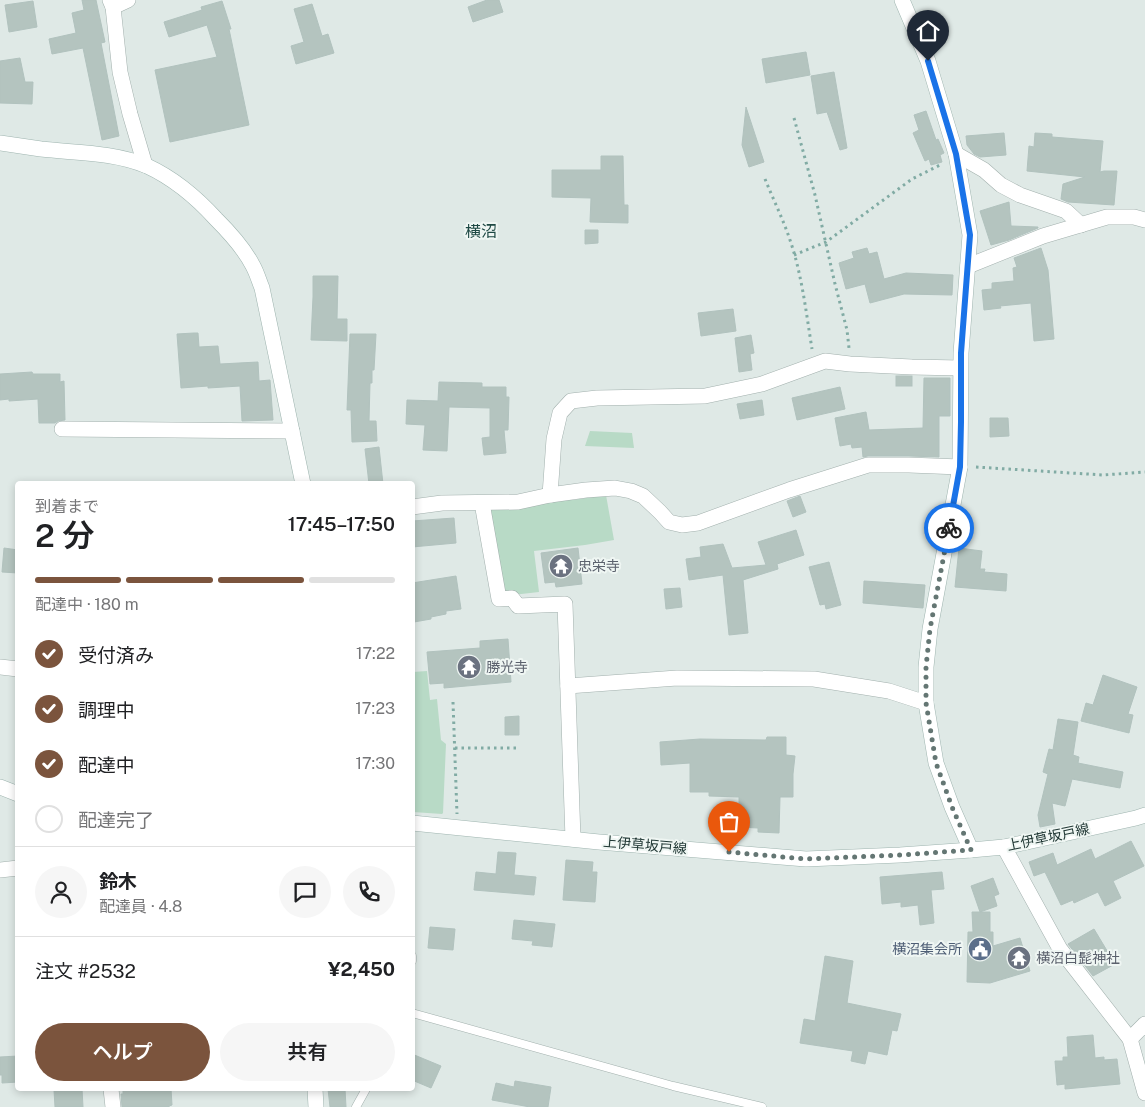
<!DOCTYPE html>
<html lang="ja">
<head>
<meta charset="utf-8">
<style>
  :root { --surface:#fff; --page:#f6f6f6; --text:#202124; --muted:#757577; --line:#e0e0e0; --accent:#7b543d }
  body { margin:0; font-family:"Public Sans","Noto Sans JP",sans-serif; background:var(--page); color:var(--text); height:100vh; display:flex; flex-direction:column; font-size:19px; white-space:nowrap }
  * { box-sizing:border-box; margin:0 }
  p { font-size:16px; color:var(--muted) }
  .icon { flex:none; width:28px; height:28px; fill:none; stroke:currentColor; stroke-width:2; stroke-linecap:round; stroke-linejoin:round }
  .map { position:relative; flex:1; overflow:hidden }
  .sheet { position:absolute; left:15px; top:481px; width:400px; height:610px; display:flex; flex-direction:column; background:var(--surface); border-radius:5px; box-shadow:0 2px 8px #0003 }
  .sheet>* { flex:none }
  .pin { position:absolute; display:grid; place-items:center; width:42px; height:42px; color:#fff; margin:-51px -21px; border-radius:50% 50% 50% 0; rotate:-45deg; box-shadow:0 0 5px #0007 }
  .pin .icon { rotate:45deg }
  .courier { position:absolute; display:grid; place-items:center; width:50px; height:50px; margin:-25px; border:4px solid #1a73e8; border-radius:50%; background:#fff; color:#222; box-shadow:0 1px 6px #0007 }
  .overview em { font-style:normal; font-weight:600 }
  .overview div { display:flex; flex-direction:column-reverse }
  .overview { display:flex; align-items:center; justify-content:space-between; height:85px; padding:0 20px }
  h1 { font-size:32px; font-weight:600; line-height:38px }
  .bar { display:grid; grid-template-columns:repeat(4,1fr); gap:8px 5px; align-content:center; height:60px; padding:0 20px }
  .bar i { height:6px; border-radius:4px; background:var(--line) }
  .bar .current { background:var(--accent) }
  .bar p { grid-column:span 4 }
  .line { display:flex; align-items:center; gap:12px; padding:0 20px; border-top:1px solid var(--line) }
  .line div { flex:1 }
  .round { display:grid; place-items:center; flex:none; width:52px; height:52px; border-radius:26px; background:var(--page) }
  ol { padding:0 20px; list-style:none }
  li { display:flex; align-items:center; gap:15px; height:55px }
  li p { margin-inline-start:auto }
  li .icon { padding:5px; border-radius:50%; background:var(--accent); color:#fff; stroke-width:4 }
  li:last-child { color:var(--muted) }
  li i { width:28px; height:28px; border:2px solid var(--line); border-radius:50% }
  .button { display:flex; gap:10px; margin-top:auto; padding:10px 20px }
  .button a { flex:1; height:58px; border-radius:30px; background:var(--accent); color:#fff; font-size:20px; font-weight:600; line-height:58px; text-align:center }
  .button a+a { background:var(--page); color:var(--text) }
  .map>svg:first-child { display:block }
</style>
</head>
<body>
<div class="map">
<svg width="1145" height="1107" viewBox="0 0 1145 1107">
  <rect width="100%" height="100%" fill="#dfe9e6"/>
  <!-- green -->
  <g fill="#b8dac6">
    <path d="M590 431 632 433 634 448 585 446Z"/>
    <path d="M606 495 614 540 585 545 534 551 539 592 503 596 487 513 492 508 573 497V500Z"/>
    <path d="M427 671 430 700 437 699 441 740 446 744 443 813 442 814 413 812V672Z"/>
  </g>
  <!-- building -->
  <g fill="#b4c4bf" stroke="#b1c2be">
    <path d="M82 0H96L105 42 101 43 119 136 102 140 83 48 52 54 49 39 76 33 72 13 84 10Z"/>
    <path d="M487 0H499L503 12 473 22 468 7Z"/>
    <path d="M33 1 37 27 9 32 5 5Z"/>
    <path d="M222 1 231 29H229L249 125 170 142 155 70 217 57 207 25 169 37 164 22 202 10 201 7Z"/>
    <path d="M312 4 322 36 328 34 334 53 296 64 291 46 304 42 294 9Z"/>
    <path d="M806 52 810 75 766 83 762 59Z"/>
    <path d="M20 58 25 82H33L32 104 0 103V61Z"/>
    <path d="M834 72 847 148 840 150 827 112 817 114 811 76Z"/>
    <path d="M746 107 764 162 749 167 742 145Z"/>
    <path d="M926 111 936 140 938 139 944 153 940 155 942 162 931 165 929 159 925 161 913 133 919 130 914 115Z"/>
    <path d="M1004 133 1006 155 980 157 974 154 967 145 966 136Z"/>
    <path d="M1035 133 1052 134V137L1103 141 1100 172 1104 171H1117L1114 205 1068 202 1061 199 1063 184 1085 177 1027 171 1029 146 1034 147Z"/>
    <path d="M601 156H623L624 205H628V223L590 222 591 198 552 197V170H601Z"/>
    <path d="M1009 202 1011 226 1038 227V228L1009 240 991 245 980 211Z"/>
    <path d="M585 230H598V243L585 244Z"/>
    <path d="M867 248 869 254 877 252 884 279 906 273 953 275 952 295 904 294 870 303 865 284 846 289 839 263 854 258 852 252Z"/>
    <path d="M1041 248 1048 270 1054 339 1034 341 1031 303 1000 306 1001 308 984 310 982 290 992 289V283L1014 281 1013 268 1017 267 1014 258Z"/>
    <path d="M313 276H338L337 319H347V341L311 340 313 297Z"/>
    <path d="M733 309 736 331 701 336 698 313Z"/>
    <path d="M194 333H198L199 347 218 346 220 364 258 362 259 381 270 380 273 420 242 421 240 386 208 388V386L181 388 177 334Z"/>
    <path d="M350 334H376L374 370H372V383H370L369 421H376L377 441 352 442 351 410H347Z"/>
    <path d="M751 335 754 353 750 354 752 370 739 372 735 338Z"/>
    <path d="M32 372 33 374H60V382L64 381 65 420 58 421 55 423H39L38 399 9 401V399L0 400V374Z"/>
    <rect x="896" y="376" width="16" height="10"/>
    <path d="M924 378H950V416H939V457L909 456H868L863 457 862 447 852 448 851 444 840 446 835 418 866 412 869 430 923 428Z"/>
    <path d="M439 382 482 383V387H506V397H509L508 430H504L506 453 484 455 482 438 490 437V408L449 407 447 451 423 450 425 425 406 424 407 400 438 401Z"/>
    <path d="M840 387 845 409 797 420 792 398Z"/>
    <path d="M762 400 764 415 740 419 737 404Z"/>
    <path d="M990 418H1008L1009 436 990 437Z"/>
    <path d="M379 447 383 484H369L365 449Z"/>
    <path d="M800 496 806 512 793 517 787 501Z"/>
    <path d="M454 518 456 543 412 547V521Z"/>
    <path d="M796 530 804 555 777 564 778 569 743 580 748 633 729 635 723 575 689 580 686 559 701 557 700 547 723 544 732 568 766 565 758 542Z"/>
    <path d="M4 548 18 550V573L2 572Z"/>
    <path d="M578 548 582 584 556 587 555 582 545 583 541 553Z"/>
    <path d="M959 548 982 551 980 569H985L984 572 1007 574 1006 591 955 587Z"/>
    <path d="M829 562 841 605 826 609 825 604 820 605 809 567Z"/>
    <path d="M456 576 461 609 446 611V614L431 617V619L414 622 412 614V583Z"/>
    <path d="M864 581 925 585 923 608 863 603Z"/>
    <path d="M680 588 682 607 666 609 664 589Z"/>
    <path d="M508 639 511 682 444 688V683L430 684 427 652 480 648V641Z"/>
    <path d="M1103 675 1137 687 1128 714 1133 715 1129 733 1081 721 1086 703 1093 705Z"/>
    <path d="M519 716V735H505V717Z"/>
    <path d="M1058 719 1078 722 1073 755 1079 757 1078 763 1123 772 1120 788 1072 779 1065 806 1052 803 1055 824 1040 827 1038 815 1048 774 1043 772 1049 749 1053 750Z"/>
    <path d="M767 737H786V755L795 756 793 774V797H780L779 833 758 832V828L739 827V797L709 796V792H690V763L661 765 660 742 700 739 766 740Z"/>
    <path d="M1131 841 1144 866 1113 881 1121 898 1105 906 1098 892 1074 903 1073 900 1061 905 1045 872 1034 876 1029 862 1053 853 1057 865 1091 849 1095 859Z"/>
    <path d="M498 852 516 853 514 875 536 877 534 895 474 890 476 872 496 874Z"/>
    <path d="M566 860 593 862 592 872H597L595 902 563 900Z"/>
    <path d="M942 872 944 889 931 890 934 923 920 925 918 905 901 907V902L882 904 880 877Z"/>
    <path d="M993 878 999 894 994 896 997 906 980 912H990V932H993V946L1020 938 1030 971 990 983 967 982 968 932H973L972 912H980L971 886Z"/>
    <path d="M514 920 555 924 552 947 532 945 533 941 512 939Z"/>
    <path d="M430 927 455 929 453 950 428 948Z"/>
    <path d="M1094 929 1115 964 1093 976 1068 944Z"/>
    <path d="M825 956 853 961 847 1003 901 1014 897 1031 892 1030 887 1055 868 1051 865 1064 851 1061 853 1051 800 1043 804 1019 815 1021Z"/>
    <path d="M1093 1035 1095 1058 1104 1057V1060L1117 1059 1120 1084 1065 1089V1084L1057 1085 1055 1061H1063V1057H1068L1067 1037Z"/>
    <path d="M412 1054 441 1066 431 1088 412 1080Z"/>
    <path d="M18 1056V1082L2 1083V1075H0V1057Z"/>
    <path d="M515 1081 551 1087 548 1107H530L492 1100 496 1083 514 1087Z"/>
    <path d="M82 1089 83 1107H55L54 1090Z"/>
    <path d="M123 1089H171L172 1105 169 1106V1107H122L121 1094H123Z"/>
    <path d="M328 1089H345L346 1107H330Z"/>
  </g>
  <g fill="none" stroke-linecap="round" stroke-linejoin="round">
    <!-- lane casing -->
    <g stroke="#a2b0ad" stroke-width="9">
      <g id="lane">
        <path d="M412 956V961"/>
        <path d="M412 1013 673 1086 762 1107"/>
        <path d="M356 1107 366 1089"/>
      </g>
    </g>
    <!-- street casing -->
    <g stroke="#a2b0ad" stroke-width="16">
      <g id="street">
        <path d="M110 0 113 7 120 72 130 114 145 165"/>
        <path d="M113 7 128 0"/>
        <path d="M956 154 984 170 1001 185 1020 195 1066 211 1081 225"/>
        <path d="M968 266 1043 236 1107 217H1134L1145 220"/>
        <path d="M62 429 292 431"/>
        <path d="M550 495 554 439 560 413 571 401 597 398 705 396 762 384 825 361 850 364 912 367 960 368"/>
        <path d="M482 503 499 599 512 598 518 606 565 604 573 839"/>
        <path d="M412 507 442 503 518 502 550 495 586 490 615 488 631 491 643 496 660 512 669 522 682 525 698 523 789 490 868 465H909L960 467"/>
        <path d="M0 667 18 669"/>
        <path d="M568 686 677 678 814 679 889 691 926 703"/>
        <path d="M1004 847 1060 949 1130 1039 1145 1093"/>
        <path d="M0 870 18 868"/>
        <path d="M1130 1039 1145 1024"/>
        <path d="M111 1089 113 1107"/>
      </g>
    </g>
    <!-- secondary casing -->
    <g stroke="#9eb4af" stroke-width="16">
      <g id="secondary">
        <path d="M902 0 928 61 956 154 970 235 961 353 960 467 930 629 926 667V703L936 763 952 807 971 850"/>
        <path d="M0 143C14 145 28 147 41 149 76 153 114 152 147 166 173 178 196 197 216 219 230 233 244 248 253 266 257 273 259 281 262 288L303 484"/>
        <path d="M0 787 18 794"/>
        <path d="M412 823 599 842 806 859 900 855 971 850 1004 847 1136 818 1145 815"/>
        <path d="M315 1089 316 1107"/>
      </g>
    </g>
    <!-- path -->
    <g stroke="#81aba4" stroke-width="3" stroke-dasharray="2.5 4" stroke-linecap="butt">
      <path d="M794 118 815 195 835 284 847 330 849 348"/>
      <path d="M765 179C773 199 783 219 790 240 802 275 806 312 812 349"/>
      <path d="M794 255 826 242 912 179 942 164"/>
      <path d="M976 467 1103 475 1145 472"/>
      <path d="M453 702 457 814"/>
      <path d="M455 748H520"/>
    </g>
    <!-- lane -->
    <use href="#lane" stroke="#fff" stroke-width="8"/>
    <!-- street -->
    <use href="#street" stroke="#fff" stroke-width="15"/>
    <!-- secondary -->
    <use href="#secondary" stroke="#fff" stroke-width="15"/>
  </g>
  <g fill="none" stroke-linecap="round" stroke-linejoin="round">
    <!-- done -->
    <path stroke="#647673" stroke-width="5" stroke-dasharray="0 9" d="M729 852 806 859 900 855 971 850 952 807 936 763 926 703V667L930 629 949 528"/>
    <!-- route -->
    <path stroke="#1a73e8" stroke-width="6" d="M928 61 956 154 970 235 961 353V422L960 467 949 528"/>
  </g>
  <!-- icons -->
  <defs>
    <g id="temple-disc" transform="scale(1.25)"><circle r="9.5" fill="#6b7280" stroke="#eff6f3"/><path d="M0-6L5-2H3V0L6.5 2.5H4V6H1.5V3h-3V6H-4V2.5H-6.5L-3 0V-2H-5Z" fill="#fff"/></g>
    <g id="civic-disc" transform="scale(1.25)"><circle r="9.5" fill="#5c6f8a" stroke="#eff6f3"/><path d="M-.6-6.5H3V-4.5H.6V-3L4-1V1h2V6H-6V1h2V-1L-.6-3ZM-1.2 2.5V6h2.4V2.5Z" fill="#fff"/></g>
  </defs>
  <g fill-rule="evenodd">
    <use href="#temple-disc" x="561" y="566"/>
    <use href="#temple-disc" x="469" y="667"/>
    <use href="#civic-disc" x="980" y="949"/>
    <use href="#temple-disc" x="1019" y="958"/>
  </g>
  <g text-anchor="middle" stroke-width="4" stroke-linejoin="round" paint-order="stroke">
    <!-- worship labels -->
    <g font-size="14" fill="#5b616d" stroke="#eff6f3" text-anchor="start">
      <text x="578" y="571">忠栄寺</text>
      <text x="486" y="672">勝光寺</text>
      <text x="1036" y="963">横沼白髭神社</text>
    </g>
    <!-- street labels -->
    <g font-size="14" fill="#213835" stroke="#eff6f3">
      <text transform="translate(1048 837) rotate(-12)" y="5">上伊草坂戸線</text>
      <text transform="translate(645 845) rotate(5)" y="5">上伊草坂戸線</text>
    </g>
    <!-- service labels -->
    <g font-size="14" fill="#4e5e75" stroke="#eff6f3" text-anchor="end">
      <text x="962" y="954">横沼集会所</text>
    </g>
    <!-- quarter labels -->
    <g font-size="16" fill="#1e4944" stroke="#eff6f3">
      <text x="481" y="237">横沼</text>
    </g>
  </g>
</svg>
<div class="pin" style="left:729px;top:852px;background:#ea580c"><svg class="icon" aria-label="bag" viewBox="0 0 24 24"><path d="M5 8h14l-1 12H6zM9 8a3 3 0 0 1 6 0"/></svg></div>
<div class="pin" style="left:928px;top:61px;background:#1f2937"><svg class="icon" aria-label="home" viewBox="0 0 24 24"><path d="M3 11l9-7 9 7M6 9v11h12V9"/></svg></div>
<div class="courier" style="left:949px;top:528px"><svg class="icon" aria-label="bike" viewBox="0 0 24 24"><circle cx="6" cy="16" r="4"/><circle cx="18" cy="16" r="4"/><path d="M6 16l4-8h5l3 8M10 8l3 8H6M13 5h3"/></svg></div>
<section class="sheet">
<div class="overview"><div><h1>2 分</h1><p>到着まで</p></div><em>17:45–17:50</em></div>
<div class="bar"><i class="current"></i><i class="current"></i><i class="current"></i><i></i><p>配達中 · 180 m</p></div>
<ol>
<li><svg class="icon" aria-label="check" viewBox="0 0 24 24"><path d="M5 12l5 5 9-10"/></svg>受付済み<p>17:22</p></li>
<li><svg class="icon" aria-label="check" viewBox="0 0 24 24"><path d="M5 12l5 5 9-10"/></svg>調理中<p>17:23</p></li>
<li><svg class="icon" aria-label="check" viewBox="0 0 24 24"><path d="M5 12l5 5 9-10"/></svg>配達中<p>17:30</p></li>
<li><i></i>配達完了</li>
</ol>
<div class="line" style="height:90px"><a class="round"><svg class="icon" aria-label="person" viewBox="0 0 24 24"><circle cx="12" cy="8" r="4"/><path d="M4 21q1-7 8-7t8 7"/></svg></a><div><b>鈴木</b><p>配達員 · 4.8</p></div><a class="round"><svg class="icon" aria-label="chat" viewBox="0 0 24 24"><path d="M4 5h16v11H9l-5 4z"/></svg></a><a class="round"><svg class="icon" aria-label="phone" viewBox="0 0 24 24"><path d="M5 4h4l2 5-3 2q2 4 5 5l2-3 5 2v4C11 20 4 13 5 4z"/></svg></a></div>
<div class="line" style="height:65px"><div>注文 #2532</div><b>¥2,450</b></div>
<div class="button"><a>ヘルプ</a><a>共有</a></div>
</section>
</div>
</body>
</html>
